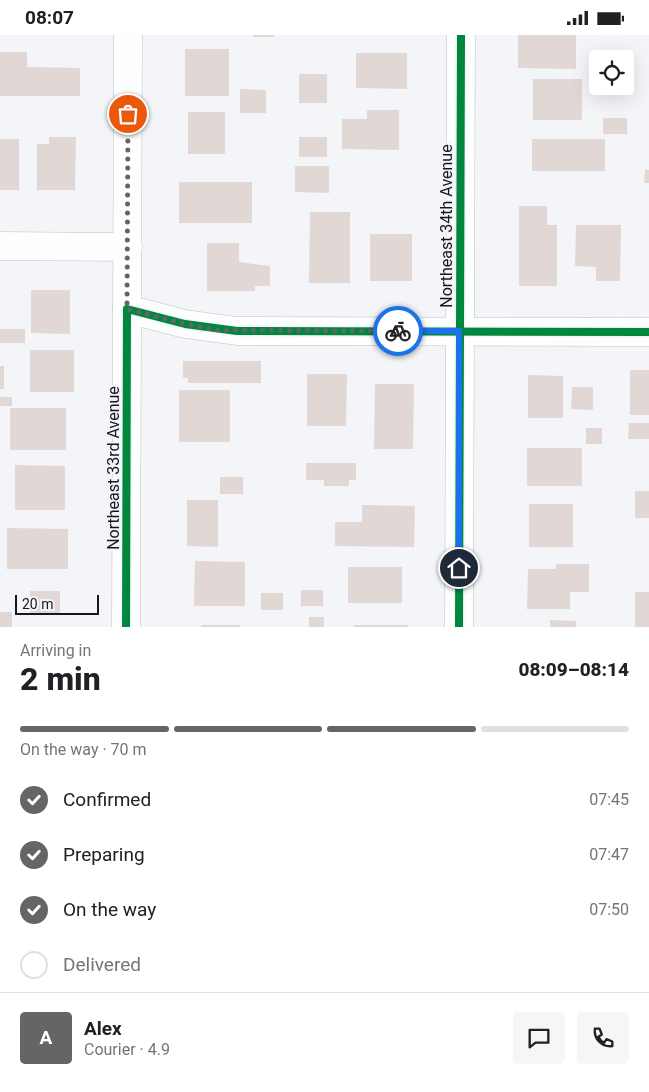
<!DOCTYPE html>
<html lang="en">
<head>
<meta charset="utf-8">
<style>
  :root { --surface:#fff; --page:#f6f6f6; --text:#202124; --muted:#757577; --line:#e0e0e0; --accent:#636567 }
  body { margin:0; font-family:Roboto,sans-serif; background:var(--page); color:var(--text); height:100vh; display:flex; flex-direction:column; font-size:19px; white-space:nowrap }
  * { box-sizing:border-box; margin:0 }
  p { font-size:16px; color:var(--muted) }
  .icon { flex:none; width:28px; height:28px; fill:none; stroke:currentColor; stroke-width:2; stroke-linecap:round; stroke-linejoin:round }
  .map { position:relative; height:592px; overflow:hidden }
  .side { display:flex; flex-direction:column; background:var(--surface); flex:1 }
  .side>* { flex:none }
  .buttons { position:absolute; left:589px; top:15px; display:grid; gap:10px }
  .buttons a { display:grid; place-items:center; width:45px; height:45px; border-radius:5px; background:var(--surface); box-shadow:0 5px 20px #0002; font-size:25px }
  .scale { position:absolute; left:15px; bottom:12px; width:84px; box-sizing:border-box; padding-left:5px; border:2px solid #161719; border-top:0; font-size:14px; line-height:18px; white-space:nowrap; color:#161719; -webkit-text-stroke:4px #f2f4f9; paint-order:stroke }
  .pin { position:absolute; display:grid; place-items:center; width:42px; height:42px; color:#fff; margin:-21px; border:2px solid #fff; border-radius:50%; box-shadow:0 1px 5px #0007 }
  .courier { position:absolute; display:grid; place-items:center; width:50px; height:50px; margin:-25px; border:4px solid #1a73e8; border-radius:50%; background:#fff; color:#222; box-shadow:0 1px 6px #0007 }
  .head em { font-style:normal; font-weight:800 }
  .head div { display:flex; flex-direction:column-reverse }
  .head { display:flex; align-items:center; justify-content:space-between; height:85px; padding:0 20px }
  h1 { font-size:32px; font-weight:800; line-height:38px }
  .bar { display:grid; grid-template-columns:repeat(4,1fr); gap:8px 5px; align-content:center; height:60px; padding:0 20px }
  .bar i { height:6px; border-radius:4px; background:var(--line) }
  .bar .on { background:var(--accent) }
  .bar p { grid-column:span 4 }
  .line { display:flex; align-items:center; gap:12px; padding:0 20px; border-top:1px solid var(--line) }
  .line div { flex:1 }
  .round { display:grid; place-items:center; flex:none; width:52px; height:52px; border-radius:5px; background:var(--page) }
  ol { padding:0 20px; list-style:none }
  li { display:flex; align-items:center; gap:15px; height:55px }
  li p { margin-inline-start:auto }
  li .icon { padding:5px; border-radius:50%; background:var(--accent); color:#fff; stroke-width:4 }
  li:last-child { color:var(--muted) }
  li i { width:28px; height:28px; border:2px solid var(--line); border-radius:50% }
  .status { display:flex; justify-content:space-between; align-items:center; height:35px; padding:0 25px; background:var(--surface); direction:ltr }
  .status svg { height:14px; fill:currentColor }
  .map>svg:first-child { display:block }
</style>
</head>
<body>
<div class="status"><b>08:07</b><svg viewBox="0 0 49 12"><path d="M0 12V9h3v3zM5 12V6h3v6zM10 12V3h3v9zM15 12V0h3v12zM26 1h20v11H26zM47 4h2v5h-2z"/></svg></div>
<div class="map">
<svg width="649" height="592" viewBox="0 0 649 592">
  <rect width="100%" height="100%" fill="#f3f5f8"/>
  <!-- building -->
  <g fill="#e1d8d5">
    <rect x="253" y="0" width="21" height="2"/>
    <path d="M518 0H576V34L518 33Z"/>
    <rect x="185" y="14" width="44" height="47"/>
    <path d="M0 17H27V32L80 33V61H0Z"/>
    <path d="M356 18H407V54L356 53Z"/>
    <rect x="299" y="39" width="28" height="29"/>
    <rect x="533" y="44" width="49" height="41"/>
    <path d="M240 54 266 55V78H240Z"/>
    <path d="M367 75H399V115L342 114V84H367Z"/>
    <rect x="188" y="77" width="37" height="42"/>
    <rect x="603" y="83" width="24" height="16"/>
    <path d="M49 102H76L75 155H37V109H49Z"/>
    <rect x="299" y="102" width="28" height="20"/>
    <rect x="0" y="104" width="19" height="51"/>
    <rect x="532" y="104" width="73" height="32"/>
    <path d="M295 131H329V158L295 157Z"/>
    <path d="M645 135H649V148H644Z"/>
    <rect x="179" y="147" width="73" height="41"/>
    <path d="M519 171H547V190H557V251H519Z"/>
    <path d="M310 177H350V248H309Z"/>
    <path d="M576 190H621L620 246H596V232L575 231Z"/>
    <rect x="370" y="199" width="42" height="47"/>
    <path d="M207 208H239V227L270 231V251H255V256H207Z"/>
    <path d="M31 255H70V299L31 298Z"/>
    <rect x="0" y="294" width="25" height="14"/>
    <rect x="30" y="315" width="44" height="42"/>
    <path d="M183 326H261V348H188V343H183Z"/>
    <rect x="0" y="331" width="4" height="23"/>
    <rect x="630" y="335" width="19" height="45"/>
    <path d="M307 339H347L346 391H307Z"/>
    <path d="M528 340 563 341V383H528Z"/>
    <path d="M375 349H414L413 414H374Z"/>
    <path d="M572 352H593V375L571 374Z"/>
    <rect x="179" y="355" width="51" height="52"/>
    <rect x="0" y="362" width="12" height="9"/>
    <rect x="10" y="373" width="56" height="42"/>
    <path d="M629 388H649V404H628Z"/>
    <rect x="586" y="393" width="16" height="16"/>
    <rect x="527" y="413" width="55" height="38"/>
    <path d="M306 428H356V445H349V451H324V445H306Z"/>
    <path d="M15 430 65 431V475H15Z"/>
    <rect x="220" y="442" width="23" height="17"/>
    <rect x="635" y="456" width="14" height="27"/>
    <path d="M187 465H218V512L187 511Z"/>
    <rect x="529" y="469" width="44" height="43"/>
    <path d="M362 470 415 471 414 512 335 511V487H362Z"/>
    <path d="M7 493 68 494V534H7Z"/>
    <path d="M195 526 245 527V571H194Z"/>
    <path d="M556 529H589V557H570V574H527L528 534H556Z"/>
    <rect x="348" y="532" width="54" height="36"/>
    <rect x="301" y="555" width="22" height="16"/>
    <rect x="30" y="556" width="30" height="23"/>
    <rect x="635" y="557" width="14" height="35"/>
    <rect x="261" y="558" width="22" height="17"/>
    <rect x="0" y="577" width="12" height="15"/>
    <rect x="309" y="582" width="15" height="10"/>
    <path d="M550 585 576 586V592H550Z"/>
    <rect x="201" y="590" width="39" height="2"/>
    <rect x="354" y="590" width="54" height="2"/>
  </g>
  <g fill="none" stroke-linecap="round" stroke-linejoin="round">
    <!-- minor casing -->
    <g stroke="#bec0c2" stroke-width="29">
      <g id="minor">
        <path d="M0 211 128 212"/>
        <path d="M127 274 185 289 237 296 649 297"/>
        <path d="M459 592 461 0"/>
      </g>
    </g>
    <!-- major casing -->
    <g stroke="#bec0c2" stroke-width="29">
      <path id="major" d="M126 592 128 0"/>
    </g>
    <!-- minor -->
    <use href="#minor" stroke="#fdfefe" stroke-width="28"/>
    <!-- major -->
    <use href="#major" stroke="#fdfefe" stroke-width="28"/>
    <!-- cycleway casing -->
    <g stroke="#f2f4f9" stroke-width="11">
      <g id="cycleway">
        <path d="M126 592 127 274 185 289 237 296 649 297"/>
        <path d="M459 592 461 0"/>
      </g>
    </g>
    <!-- cycleway -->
    <use href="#cycleway" stroke="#00873e" stroke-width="8"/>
  </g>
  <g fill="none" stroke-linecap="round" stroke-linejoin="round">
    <!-- done -->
    <path stroke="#636567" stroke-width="5" stroke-dasharray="0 9" d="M128 79 127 274 185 289 217 295 398 296"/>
    <!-- route -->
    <path stroke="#1a73e8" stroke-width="6" d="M398 296H459V533"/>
  </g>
  <g text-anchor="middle" stroke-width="4" stroke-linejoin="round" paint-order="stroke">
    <!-- street labels -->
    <g font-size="16" fill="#161719" stroke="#f2f4f9">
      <text transform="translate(446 191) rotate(-90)" y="6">Northeast 34th Avenue</text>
      <text transform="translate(113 433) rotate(-90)" y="6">Northeast 33rd Avenue</text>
    </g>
  </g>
</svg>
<div class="buttons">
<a><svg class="icon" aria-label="locate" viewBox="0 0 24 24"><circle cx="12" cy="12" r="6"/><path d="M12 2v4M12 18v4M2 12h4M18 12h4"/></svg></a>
</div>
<div class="scale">20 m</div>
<div class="pin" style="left:128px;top:79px;background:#ea580c"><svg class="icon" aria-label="bag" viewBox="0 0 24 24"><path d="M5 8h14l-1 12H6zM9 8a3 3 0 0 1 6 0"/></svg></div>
<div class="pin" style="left:459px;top:533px;background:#1f2937"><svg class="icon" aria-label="home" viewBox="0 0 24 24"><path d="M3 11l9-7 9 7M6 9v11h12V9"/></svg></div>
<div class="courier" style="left:398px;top:296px"><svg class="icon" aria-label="bike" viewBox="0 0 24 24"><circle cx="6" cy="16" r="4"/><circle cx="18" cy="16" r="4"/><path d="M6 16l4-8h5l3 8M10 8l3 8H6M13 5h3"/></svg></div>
</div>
<section class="side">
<div class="head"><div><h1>2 min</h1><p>Arriving in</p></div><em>08:09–08:14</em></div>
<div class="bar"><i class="on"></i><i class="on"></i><i class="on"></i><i></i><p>On the way · 70 m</p></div>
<ol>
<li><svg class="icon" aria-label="check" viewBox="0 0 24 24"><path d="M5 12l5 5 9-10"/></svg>Confirmed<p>07:45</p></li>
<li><svg class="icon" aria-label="check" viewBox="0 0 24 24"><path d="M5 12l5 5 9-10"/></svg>Preparing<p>07:47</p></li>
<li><svg class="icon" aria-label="check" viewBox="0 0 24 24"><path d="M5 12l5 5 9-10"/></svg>On the way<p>07:50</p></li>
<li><i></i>Delivered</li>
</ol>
<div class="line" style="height:90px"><b class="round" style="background:var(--accent);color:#fff">A</b><div><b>Alex</b><p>Courier · 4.9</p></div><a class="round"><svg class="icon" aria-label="chat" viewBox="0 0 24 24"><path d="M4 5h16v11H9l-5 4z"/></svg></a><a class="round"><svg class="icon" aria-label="phone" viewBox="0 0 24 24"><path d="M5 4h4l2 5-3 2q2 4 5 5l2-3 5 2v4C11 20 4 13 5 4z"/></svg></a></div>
</section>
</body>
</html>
